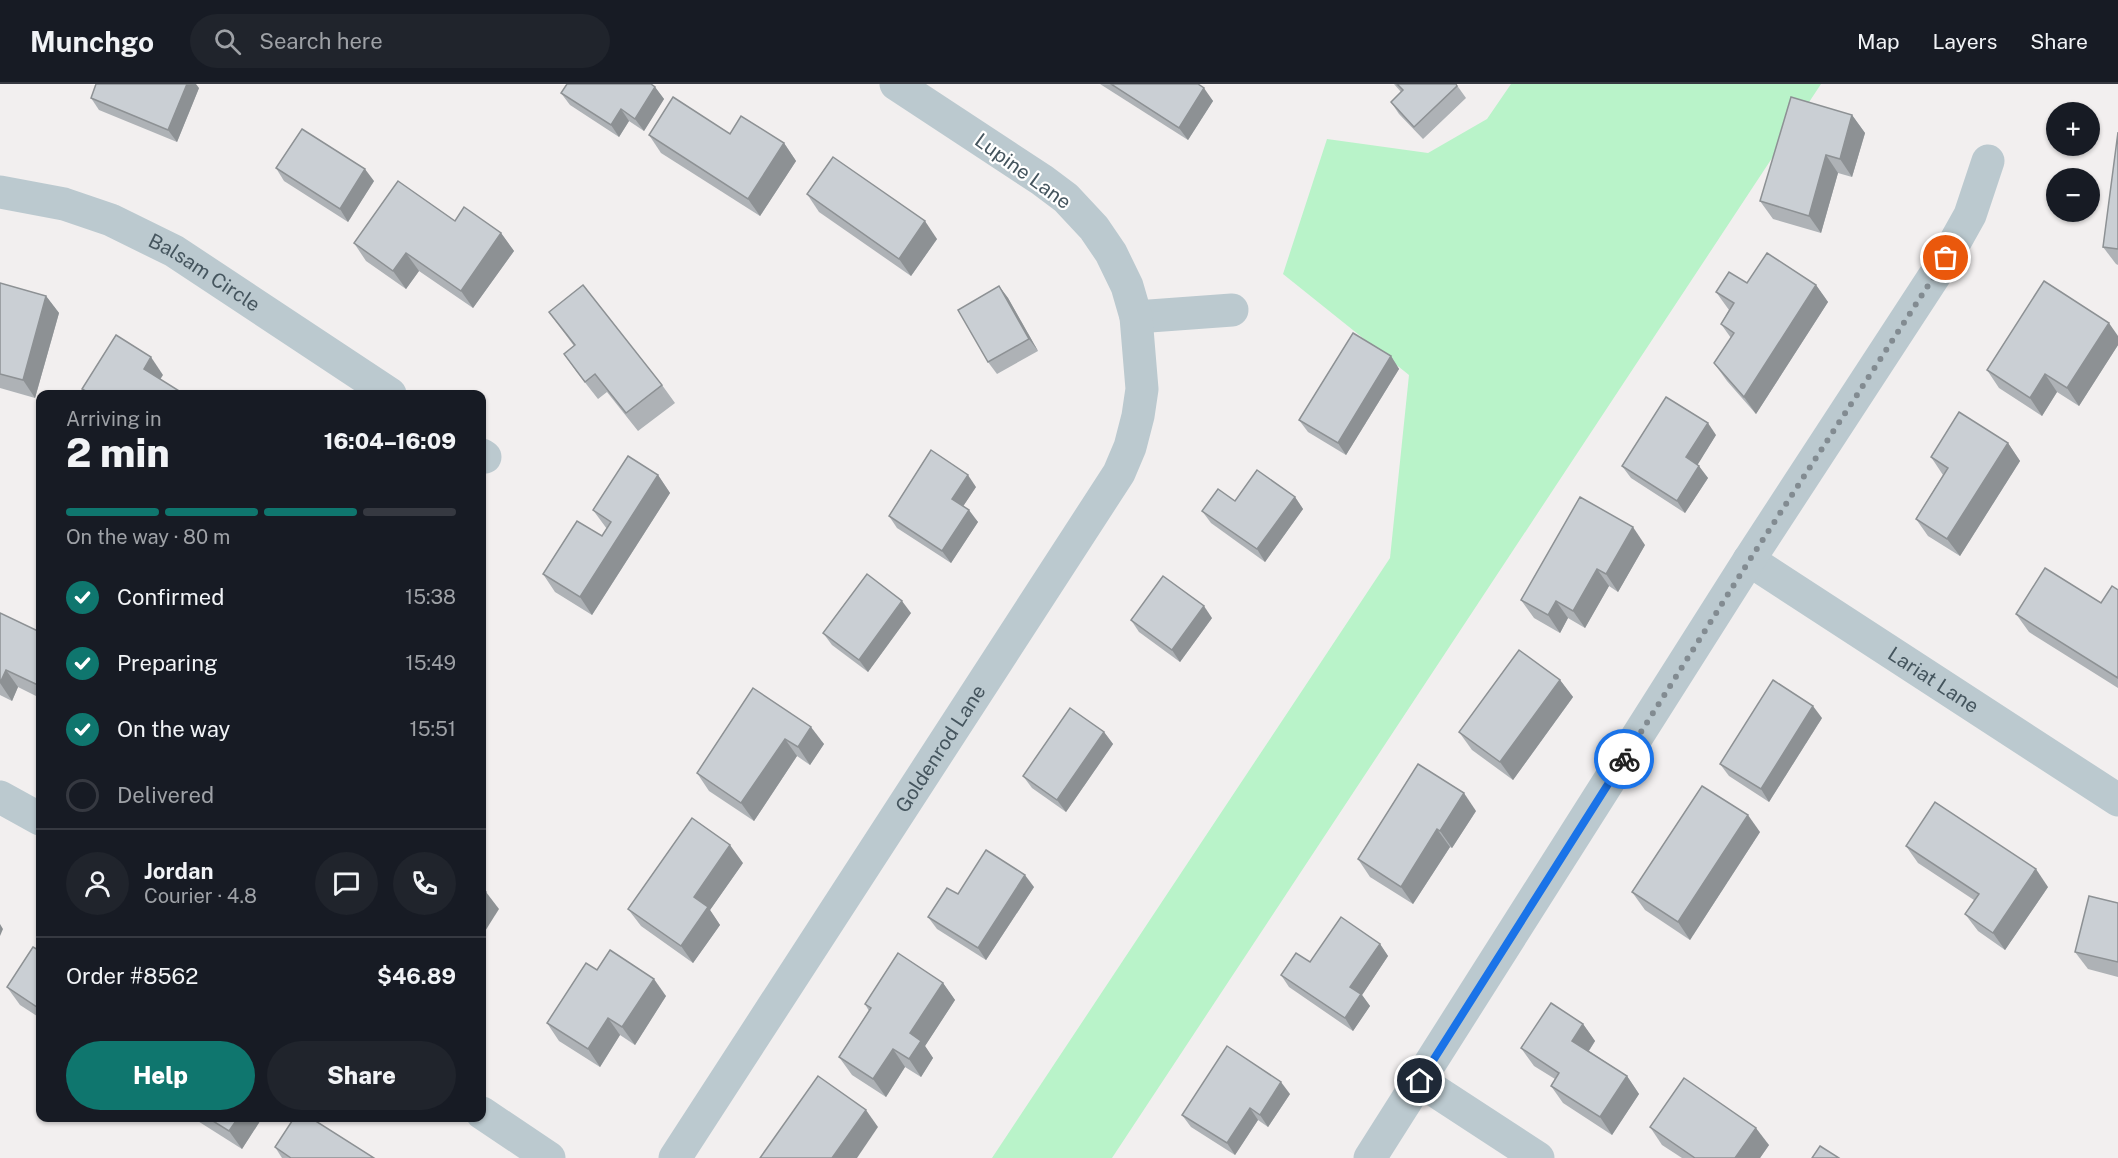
<!DOCTYPE html>
<html lang="en">
<head>
<meta charset="utf-8">
<style>
  :root { --surface:#171b24; --page:#20242c; --text:#f1f3f6; --muted:#9ea1a6; --line:#363941; --accent:#0f766e }
  body { margin:0; font-family:"Public Sans",sans-serif; background:var(--page); color:var(--text); height:100vh; display:flex; flex-direction:column; font-size:22px; white-space:nowrap }
  * { box-sizing:border-box; margin:0 }
  p { font-size:20px; color:var(--muted) }
  .icon { flex:none; width:33px; height:33px; fill:none; stroke:currentColor; stroke-width:2; stroke-linecap:round; stroke-linejoin:round }
  .map { position:relative; flex:1; overflow:hidden }
  .side { position:absolute; left:36px; top:306px; width:450px; height:732px; display:flex; flex-direction:column; background:var(--surface); border-radius:12px; box-shadow:0 2px 4px #0004 }
  .side>* { flex:none }
  .tools { position:absolute; left:2046px; top:18px; display:grid; gap:12px }
  .tools a { display:grid; place-items:center; width:54px; height:54px; border-radius:50%; background:var(--surface); box-shadow:0 2px 4px #0004; font-size:30px }
  .pin { position:absolute; display:grid; place-items:center; width:51px; height:51px; color:#fff; margin:-26px; border:3px solid #fff; border-radius:50%; box-shadow:0 2px 6px #0007 }
  .courier { position:absolute; display:grid; place-items:center; width:60px; height:60px; margin:-30px; border:4px solid #1a73e8; border-radius:50%; background:#fff; color:#222; box-shadow:0 2px 8px #0007 }
  .overview em { font-style:normal; font-weight:800 }
  .overview div { display:flex; flex-direction:column-reverse }
  .overview { display:flex; align-items:center; justify-content:space-between; height:102px; padding:0 30px }
  h1 { font-size:39px; font-weight:800; line-height:45px }
  .bar { display:grid; grid-template-columns:repeat(4,1fr); gap:9px 6px; align-content:center; height:72px; padding:0 30px }
  .bar i { height:8px; border-radius:4px; background:var(--line) }
  .bar .selected { background:var(--accent) }
  .bar p { grid-column:span 4 }
  .line { display:flex; align-items:center; gap:15px; padding:0 30px; border-top:2px solid var(--line) }
  .line div { flex:1 }
  .round { display:grid; place-items:center; flex:none; width:63px; height:63px; border-radius:32px; background:var(--page) }
  ol { padding:0 30px; list-style:none }
  li { display:flex; align-items:center; gap:18px; height:66px }
  li p { margin-inline-start:auto }
  li .icon { padding:6px; border-radius:50%; background:var(--accent); color:#fff; stroke-width:4 }
  li:last-child { color:var(--muted) }
  li i { width:33px; height:33px; border:3px solid var(--line); border-radius:50% }
  .primary-button { display:flex; gap:12px; margin-top:auto; padding:12px 30px }
  .primary-button a { flex:1; height:69px; border-radius:36px; background:var(--accent); color:#fff; font-size:24px; font-weight:800; line-height:69px; text-align:center }
  .primary-button a+a { background:var(--page); color:var(--text) }
  header { display:flex; align-items:center; gap:36px; box-sizing:border-box; height:84px; padding:0 30px; background:var(--surface); border-bottom:2px solid var(--line) }
  header strong { font-size:28px }
  nav { display:flex; gap:33px; margin-inline-start:auto; font-size:21px }
  .search { width:420px; height:54px; background:var(--page); display:flex; align-items:center; gap:15px; box-sizing:border-box; padding:0 21px; border-radius:33px; color:var(--muted); font-size:22px }
  .map>svg:first-child { display:block }
</style>
</head>
<body>
<header>
<strong>Munchgo</strong>
<div class="search"><svg class="icon" aria-label="search" viewBox="0 0 24 24"><circle cx="10" cy="10" r="6"/><path d="M15 15l6 6"/></svg>Search here</div>
<nav><a>Map</a><a>Layers</a><a>Share</a></nav>
</header>
<div class="map">
<svg width="2118" height="1074" viewBox="0 0 2118 1074">
  <rect width="100%" height="100%" fill="#f2efef"/>
  <!-- green -->
  <path fill="#b9f3c9" d="M1511 0H1821L1112 1074H992L1390 474 1409 291 1283 190 1327 55 1428 69 1487 35Z"/>
  <g fill="none" stroke-linecap="round" stroke-linejoin="round">
    <!-- minor -->
    <g stroke="#bbc9cf" stroke-width="33">
      <path id="s1" d="M0 108 64 120 111 136 174 167 390 310"/>
      <path d="M1136 233 1232 226"/>
      <path d="M482 371 485 373"/>
      <path id="s2" d="M1749 476 2118 716"/>
      <path d="M0 713 40 735"/>
      <path d="M1420 997 1538 1074"/>
      <path d="M482 1029 549 1074"/>
      <path id="s3" d="M675 1074 1119 389 1130 363 1138 332 1142 305 1136 233 1127 202 1111 169 1094 144 1066 114 1042 96 896 0"/>
      <path d="M1370 1074 1749 476 1946 174 1970 131 1988 77"/>
    </g>
  </g>
  <!-- wall -->
  <g fill="#aeb2b6">
    <path d="M1100 0H1198L1213 17 1188 56Z"/>
    <path d="M1394 0H1456L1466 14 1423 55 1399 30 1391 18 1401 8Z"/>
    <path d="M655 3 664 15 644 47 629 37 619 53 570 21 561 9Z"/>
    <path d="M199 4 177 58 99 26 91 14Z"/>
    <path d="M1852 31 1865 49 1852 93 1838 89 1821 149 1773 135 1760 117Z"/>
    <path d="M2118 48V181L2116 180 2103 163Z"/>
    <path d="M730 50 784 59 796 77 760 132 661 69 649 51Z"/>
    <path d="M276 84 374 97 348 138 284 97Z"/>
    <path d="M807 110 937 155 911 192 819 128Z"/>
    <path d="M455 137 501 149 514 167 473 224 419 187 406 205 366 177 354 159Z"/>
    <path d="M0 199 46 212 59 229 35 314 0 304Z"/>
    <path d="M1747 199 1816 201 1828 218 1756 330 1727 297 1714 279 1731 254 1721 240 1729 226 1716 208Z"/>
    <path d="M999 202 1008 214 1038 267 997 290 988 278Z"/>
    <path d="M549 228 662 301 675 319 638 347 607 308 598 315 576 287 564 270 574 262Z"/>
    <path d="M2118 252V261L2079 322 2057 308 2042 332 1999 304 1987 286Z"/>
    <path d="M1391 272 1399 285 1346 371 1308 348 1299 336Z"/>
    <path d="M1716 351 1697 381 1708 394 1685 429 1631 394 1622 382Z"/>
    <path d="M2008 359 2020 377 1960 472 1928 452 1916 435 1943 391 1931 373Z"/>
    <path d="M658 391 670 409 592 531 555 508 543 490 602 452 607 445 593 426Z"/>
    <path d="M976 403 963 422 978 438 951 479 897 444 889 432Z"/>
    <path d="M1295 413 1303 425 1265 478 1211 439 1202 427 1235 417Z"/>
    <path d="M1645 461 1618 508 1609 502 1585 544 1568 534 1560 549 1534 534 1521 516Z"/>
    <path d="M2118 506V604L2029 548 2016 530 2101 519Z"/>
    <path d="M0 529 40 548V614L18 603 12 617 0 611Z"/>
    <path d="M911 529 868 588 832 561 823 549Z"/>
    <path d="M1212 534 1180 578 1139 548 1131 536Z"/>
    <path d="M1560 596 1573 613 1513 696 1472 666 1459 648Z"/>
    <path d="M753 604 824 660 810 681 797 672 754 737 709 707 697 689Z"/>
    <path d="M1822 634 1769 718 1729 692 1720 680Z"/>
    <path d="M1104 648 1113 660 1066 728 1032 704 1023 692Z"/>
    <path d="M1476 727 1452 764 1450 763 1413 820 1370 793 1358 775Z"/>
    <path d="M1760 748 1690 856 1645 826 1632 808Z"/>
    <path d="M1906 762 2048 803 2005 866 1978 847 1965 830 1974 816 1918 779Z"/>
    <path d="M743 779 710 826 720 841 693 879 641 842 628 825Z"/>
    <path d="M1034 803 986 876 937 845 928 833 958 810Z"/>
    <path d="M2118 819V893L2088 885 2075 868Z"/>
    <path d="M1380 860 1388 872 1362 911 1370 922 1353 947 1289 903 1281 891 1310 878Z"/>
    <path d="M40 867V934L20 921 7 903Z"/>
    <path d="M597 886 666 912 635 961 620 951 600 983 559 957 547 939Z"/>
    <path d="M943 899 955 916 925 962 933 974 921 993 905 983 886 1013 852 991 839 973 869 927 865 920Z"/>
    <path d="M1583 940 1595 957 1589 967 1627 992 1639 1010 1612 1051 1563 1019 1551 1002 1555 995 1534 982 1521 964Z"/>
    <path d="M1290 1010 1268 1043 1258 1036 1235 1071 1191 1043 1182 1031Z"/>
    <path d="M193 1034H262L242 1065Z"/>
    <path d="M1650 1043 1769 1061 1760 1074H1682L1662 1061Z"/>
    <path d="M275 1063 374 1074H282Z"/>
  </g>
  <!-- shaded-wall -->
  <g fill="#8d9194">
    <path d="M187 0H196L199 4 177 58 168 46Z"/>
    <path d="M655 3 664 15 644 47 635 35Z"/>
    <path d="M1204 4 1213 17 1188 56 1179 44Z"/>
    <path d="M621 25 629 37 619 53 611 41Z"/>
    <path d="M1852 31 1865 49 1852 93 1840 75Z"/>
    <path d="M784 59 796 77 760 132 748 115Z"/>
    <path d="M1826 71 1838 89 1821 149 1809 132Z"/>
    <path d="M365 85 374 97 348 138 340 125Z"/>
    <path d="M925 137 937 155 911 192 899 175Z"/>
    <path d="M501 149 514 167 473 224 461 207Z"/>
    <path d="M406 169 419 187 406 205 393 187Z"/>
    <path d="M1816 201 1828 218 1756 330 1744 313Z"/>
    <path d="M999 202 1008 214 1038 267 1029 255Z"/>
    <path d="M46 212 59 229 35 314 23 296Z"/>
    <path d="M2109 239 2118 252V261L2079 322 2067 304Z"/>
    <path d="M1391 272 1399 285 1346 371 1338 359Z"/>
    <path d="M151 273 163 291 156 302 144 285Z"/>
    <path d="M2045 290 2057 308 2042 332 2030 314Z"/>
    <path d="M1708 339 1716 351 1695 385 1686 373Z"/>
    <path d="M2008 359 2020 377 1960 472 1947 455Z"/>
    <path d="M1699 382 1708 394 1685 429 1677 417Z"/>
    <path d="M658 391 670 409 592 531 580 513Z"/>
    <path d="M968 391 976 403 960 427 952 415Z"/>
    <path d="M1295 413 1303 425 1265 478 1257 465Z"/>
    <path d="M969 426 978 438 951 479 942 467Z"/>
    <path d="M1633 443 1645 461 1618 508 1606 490Z"/>
    <path d="M1597 485 1609 502 1585 544 1573 527Z"/>
    <path d="M902 517 911 529 868 588 859 576Z"/>
    <path d="M1556 517 1568 534 1560 549 1548 531Z"/>
    <path d="M1204 522 1212 534 1180 578 1172 566Z"/>
    <path d="M6 586 18 603 12 617 0 599Z"/>
    <path d="M1560 596 1573 613 1513 696 1500 678Z"/>
    <path d="M1813 622 1822 634 1769 718 1761 705Z"/>
    <path d="M811 643 824 660 810 681 798 663Z"/>
    <path d="M1104 648 1113 660 1066 728 1057 716Z"/>
    <path d="M785 655 797 672 754 737 741 719Z"/>
    <path d="M1464 709 1476 727 1452 764 1440 747Z"/>
    <path d="M1748 731 1760 748 1690 856 1678 838Z"/>
    <path d="M1437 745 1450 763 1413 820 1401 803Z"/>
    <path d="M730 761 743 779 710 826 720 841 693 879 681 862 694 813Z"/>
    <path d="M2036 785 2048 803 2005 866 1993 849Z"/>
    <path d="M1025 791 1034 803 986 876 978 864Z"/>
    <path d="M486 808 499 825 482 852V815Z"/>
    <path d="M0 840 3 845 0 852Z"/>
    <path d="M1380 860 1388 872 1362 911 1370 922 1353 947 1345 934 1350 903Z"/>
    <path d="M654 895 666 912 635 961 622 943Z"/>
    <path d="M943 899 955 916 925 962 933 974 921 993 909 975 910 949Z"/>
    <path d="M608 934 620 951 600 983 588 965Z"/>
    <path d="M1583 940 1595 957 1584 974 1572 957Z"/>
    <path d="M893 965 905 983 886 1013 873 995Z"/>
    <path d="M1627 992 1639 1010 1612 1051 1600 1033Z"/>
    <path d="M1281 998 1290 1010 1268 1043 1260 1031Z"/>
    <path d="M1250 1024 1258 1036 1235 1071 1227 1059Z"/>
    <path d="M866 1026 878 1043 857 1074H832Z"/>
    <path d="M238 1034H262L242 1065 229 1047Z"/>
    <path d="M1756 1044 1769 1061 1760 1074H1735Z"/>
  </g>
  <!-- building -->
  <g fill="#cacfd4" stroke="#8d9194" stroke-width="1.5">
    <path d="M96 0H187L168 46 91 14Z"/>
    <path d="M567 0H651L655 3 635 35 621 25 611 41 561 9Z"/>
    <path d="M1111 0H1198L1204 4 1179 44Z"/>
    <path d="M1397 0H1456L1457 2 1414 43 1391 18 1403 6Z"/>
    <path d="M673 13 730 50 741 32 784 59 748 115 649 51Z"/>
    <path d="M1791 13 1852 31 1840 75 1826 71 1809 132 1760 117Z"/>
    <path d="M302 45 365 85 340 125 276 84Z"/>
    <path d="M2118 48V165L2103 163Z"/>
    <path d="M833 73 925 137 899 175 807 110Z"/>
    <path d="M398 97 455 137 464 123 501 149 461 207 406 169 393 187 354 159Z"/>
    <path d="M1767 169 1816 201 1744 313 1714 279 1734 249 1721 240 1734 219 1716 208 1729 188 1747 199Z"/>
    <path d="M2044 197 2109 239 2067 304 2045 290 2030 314 1987 286Z"/>
    <path d="M0 199 46 212 23 296 0 290Z"/>
    <path d="M583 201 662 301 626 329 595 290 585 298 564 270 575 261 549 228Z"/>
    <path d="M999 202 1029 255 988 278 958 226Z"/>
    <path d="M1353 249 1391 272 1338 359 1299 336Z"/>
    <path d="M116 251 151 273 144 285 184 310H91L82 305Z"/>
    <path d="M1666 313 1708 339 1686 373 1699 382 1677 417 1622 382Z"/>
    <path d="M1959 328 2008 359 1947 455 1916 435 1948 384 1931 373Z"/>
    <path d="M931 366 968 391 952 415 969 426 942 467 889 432Z"/>
    <path d="M628 372 658 391 580 513 543 490 577 437 602 452 611 438 593 426Z"/>
    <path d="M1257 386 1295 413 1257 465 1202 427 1218 405 1235 417Z"/>
    <path d="M1580 413 1633 443 1606 490 1597 485 1573 527 1556 517 1548 531 1521 516Z"/>
    <path d="M2045 484 2101 519 2112 502 2118 506V594L2016 530Z"/>
    <path d="M867 490 902 517 859 576 823 549Z"/>
    <path d="M1163 492 1204 522 1172 566 1131 536Z"/>
    <path d="M0 529 40 548V602L6 586 0 599Z"/>
    <path d="M1519 566 1560 596 1500 678 1459 648Z"/>
    <path d="M1773 596 1813 622 1761 705 1720 680Z"/>
    <path d="M753 604 811 643 798 663 785 655 741 719 697 689Z"/>
    <path d="M1070 624 1104 648 1057 716 1023 692Z"/>
    <path d="M1418 680 1464 709 1440 747 1437 745 1401 803 1358 775Z"/>
    <path d="M1702 702 1748 731 1678 838 1632 808Z"/>
    <path d="M1935 718 2036 785 1993 849 1965 830 1979 810 1906 762Z"/>
    <path d="M692 734 730 761 694 813 708 823 681 862 628 825Z"/>
    <path d="M986 766 1025 791 978 864 928 833 947 804 958 810Z"/>
    <path d="M482 805 486 808 482 815Z"/>
    <path d="M2089 812 2118 819V878L2075 868Z"/>
    <path d="M1341 833 1380 860 1350 903 1361 910 1345 934 1281 891 1296 869 1310 878Z"/>
    <path d="M33 863 40 867V925L7 903Z"/>
    <path d="M610 866 654 895 622 943 608 934 588 965 547 939 586 879 597 886Z"/>
    <path d="M898 869 943 899 910 949 921 957 909 975 893 965 873 995 839 973 871 924 865 920Z"/>
    <path d="M1551 919 1583 940 1572 957 1627 992 1600 1033 1551 1002 1559 989 1521 964Z"/>
    <path d="M1227 962 1281 998 1260 1031 1250 1024 1227 1059 1182 1031Z"/>
    <path d="M818 992 866 1026 832 1074H760Z"/>
    <path d="M1684 994 1756 1044 1735 1074H1695L1650 1043Z"/>
    <path d="M208 1034H238L229 1047Z"/>
    <path d="M294 1034H311L374 1074H291L275 1063Z"/>
    <path d="M1820 1062 1839 1074H1812Z"/>
  </g>
  <g fill="none" stroke-linecap="round" stroke-linejoin="round">
    <!-- done -->
    <path stroke="#828b91" stroke-width="6" stroke-dasharray="0 10.8" d="M1624 675 1749 477 1946 174"/>
    <!-- route -->
    <path stroke="#1a73e8" stroke-width="8" d="M1420 997 1624 675"/>
  </g>
  <g text-anchor="middle" stroke-width="4.5" stroke-linejoin="round" paint-order="stroke">
    <!-- street labels -->
    <g font-size="20" fill="#45555e" stroke="#fff">
      <text transform="translate(1023 87) rotate(36)" y="7">Lupine Lane</text>
      <text dy="7" stroke="none"><textPath href="#s1" startOffset="222">Balsam Circle</textPath></text>
      <text dy="7" stroke="none"><textPath href="#s2" startOffset="220">Lariat Lane</textPath></text>
      <text dy="7" stroke="none"><textPath href="#s3" startOffset="488">Goldenrod Lane</textPath></text>
    </g>
  </g>
</svg>
<div class="tools">
<a>+</a>
<a>−</a>
</div>
<div class="pin" style="left:1946px;top:174px;background:#ea580c"><svg class="icon" aria-label="bag" viewBox="0 0 24 24"><path d="M5 8h14l-1 12H6zM9 8a3 3 0 0 1 6 0"/></svg></div>
<div class="pin" style="left:1420px;top:997px;background:#1f2937"><svg class="icon" aria-label="home" viewBox="0 0 24 24"><path d="M3 11l9-7 9 7M6 9v11h12V9"/></svg></div>
<div class="courier" style="left:1624px;top:675px"><svg class="icon" aria-label="bike" viewBox="0 0 24 24"><circle cx="6" cy="16" r="4"/><circle cx="18" cy="16" r="4"/><path d="M6 16l4-8h5l3 8M10 8l3 8H6M13 5h3"/></svg></div>
<section class="side">
<div class="overview"><div><h1>2 min</h1><p>Arriving in</p></div><em>16:04–16:09</em></div>
<div class="bar"><i class="selected"></i><i class="selected"></i><i class="selected"></i><i></i><p>On the way · 80 m</p></div>
<ol>
<li><svg class="icon" aria-label="check" viewBox="0 0 24 24"><path d="M5 12l5 5 9-10"/></svg>Confirmed<p>15:38</p></li>
<li><svg class="icon" aria-label="check" viewBox="0 0 24 24"><path d="M5 12l5 5 9-10"/></svg>Preparing<p>15:49</p></li>
<li><svg class="icon" aria-label="check" viewBox="0 0 24 24"><path d="M5 12l5 5 9-10"/></svg>On the way<p>15:51</p></li>
<li><i></i>Delivered</li>
</ol>
<div class="line" style="height:108px"><a class="round"><svg class="icon" aria-label="person" viewBox="0 0 24 24"><circle cx="12" cy="8" r="4"/><path d="M4 21q1-7 8-7t8 7"/></svg></a><div><b>Jordan</b><p>Courier · 4.8</p></div><a class="round"><svg class="icon" aria-label="chat" viewBox="0 0 24 24"><path d="M4 5h16v11H9l-5 4z"/></svg></a><a class="round"><svg class="icon" aria-label="phone" viewBox="0 0 24 24"><path d="M5 4h4l2 5-3 2q2 4 5 5l2-3 5 2v4C11 20 4 13 5 4z"/></svg></a></div>
<div class="line" style="height:78px"><div>Order #8562</div><b>$46.89</b></div>
<div class="primary-button"><a>Help</a><a>Share</a></div>
</section>
</div>
</body>
</html>
